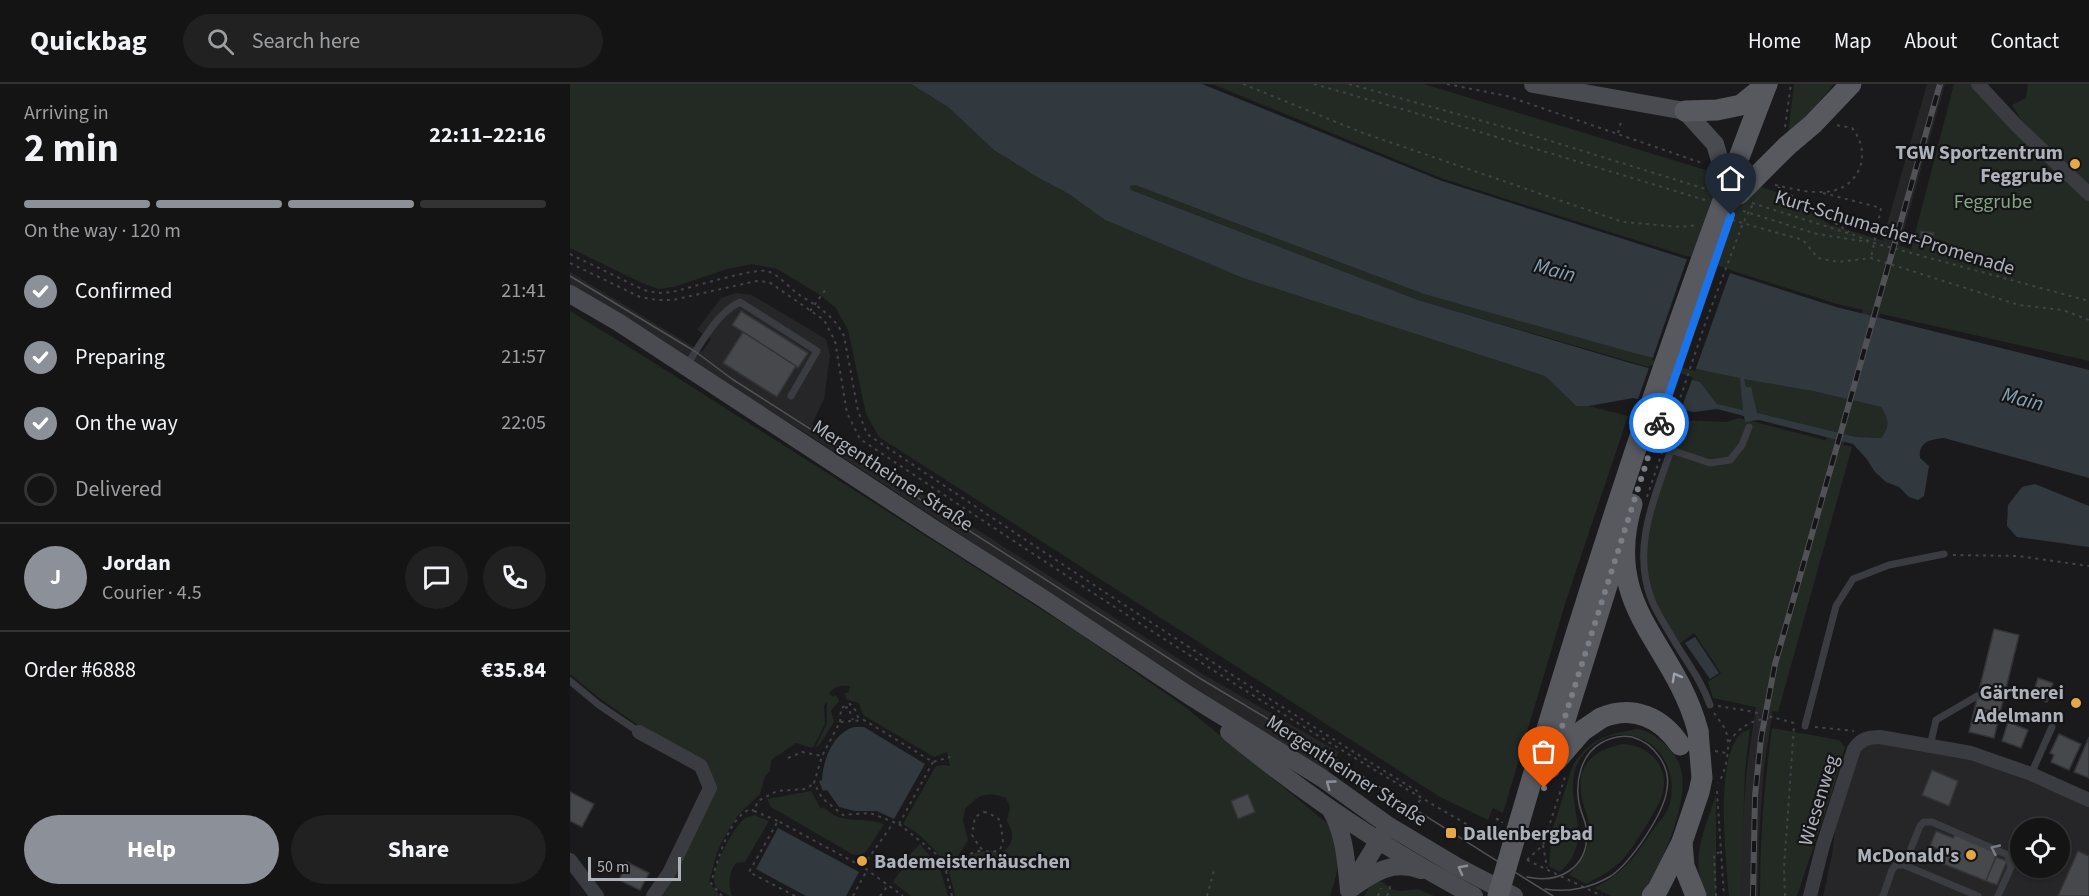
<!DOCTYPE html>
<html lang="en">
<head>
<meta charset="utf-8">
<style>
  :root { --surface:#141415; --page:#212122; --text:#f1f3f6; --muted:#9d9ea0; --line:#333334; --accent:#8c9099 }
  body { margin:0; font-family:"Source Sans 3",sans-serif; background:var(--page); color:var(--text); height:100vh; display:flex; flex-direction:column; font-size:22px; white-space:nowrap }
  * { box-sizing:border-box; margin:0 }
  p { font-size:20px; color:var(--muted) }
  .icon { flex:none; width:33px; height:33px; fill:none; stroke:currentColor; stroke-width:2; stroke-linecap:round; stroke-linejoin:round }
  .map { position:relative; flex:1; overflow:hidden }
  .side { display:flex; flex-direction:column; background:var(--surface); width:570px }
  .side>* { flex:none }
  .buttons { position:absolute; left:1440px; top:734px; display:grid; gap:12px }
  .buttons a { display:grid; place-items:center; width:60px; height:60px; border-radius:50%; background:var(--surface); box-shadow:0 2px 4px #0004,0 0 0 2px var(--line); font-size:30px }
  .scale { position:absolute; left:18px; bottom:15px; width:93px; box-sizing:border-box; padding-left:6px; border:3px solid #adb2ba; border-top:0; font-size:16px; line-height:21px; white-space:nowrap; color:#adb2ba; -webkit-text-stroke:4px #151517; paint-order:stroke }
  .pin { position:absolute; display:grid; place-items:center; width:51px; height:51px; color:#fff; margin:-62px -26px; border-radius:50% 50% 50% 0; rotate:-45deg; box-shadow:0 0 6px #0007 }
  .pin .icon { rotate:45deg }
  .courier { position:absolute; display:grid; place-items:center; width:60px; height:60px; margin:-30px; border:4px solid #1a73e8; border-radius:50%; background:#fff; color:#222; box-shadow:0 2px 8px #0007 }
  .headline em { font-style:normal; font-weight:700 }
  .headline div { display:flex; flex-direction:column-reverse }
  .headline { display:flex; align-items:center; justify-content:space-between; height:102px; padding:0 24px }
  h1 { font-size:39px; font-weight:700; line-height:45px }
  .bar { display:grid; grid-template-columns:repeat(4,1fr); gap:9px 6px; align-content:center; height:72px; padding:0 24px }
  .bar i { height:8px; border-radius:4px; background:var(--line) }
  .bar .on { background:var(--accent) }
  .bar p { grid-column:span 4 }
  .line { display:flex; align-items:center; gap:15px; padding:0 24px; border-top:2px solid var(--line) }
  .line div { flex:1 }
  .round { display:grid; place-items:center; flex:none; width:63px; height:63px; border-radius:32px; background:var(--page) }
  ol { padding:0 24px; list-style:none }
  li { display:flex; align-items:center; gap:18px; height:66px }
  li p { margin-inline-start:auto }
  li .icon { padding:6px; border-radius:50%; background:var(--accent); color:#fff; stroke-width:4 }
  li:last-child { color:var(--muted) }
  li i { width:33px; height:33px; border:3px solid var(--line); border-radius:50% }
  .primary-button { display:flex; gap:12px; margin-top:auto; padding:12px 24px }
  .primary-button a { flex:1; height:69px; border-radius:36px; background:var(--accent); color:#fff; font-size:24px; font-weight:700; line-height:69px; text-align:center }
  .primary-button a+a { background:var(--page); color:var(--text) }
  header { display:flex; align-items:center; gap:36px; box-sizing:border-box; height:84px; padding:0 30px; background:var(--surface); border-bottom:2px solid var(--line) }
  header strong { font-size:28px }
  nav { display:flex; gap:33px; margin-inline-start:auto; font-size:21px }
  .search { width:420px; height:54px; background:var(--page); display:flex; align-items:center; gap:15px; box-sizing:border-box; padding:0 21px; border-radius:33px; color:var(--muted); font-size:22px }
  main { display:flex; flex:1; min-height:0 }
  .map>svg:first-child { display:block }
</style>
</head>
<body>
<header>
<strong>Quickbag</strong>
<div class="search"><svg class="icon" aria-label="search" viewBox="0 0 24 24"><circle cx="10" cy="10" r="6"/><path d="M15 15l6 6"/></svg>Search here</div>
<nav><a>Home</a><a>Map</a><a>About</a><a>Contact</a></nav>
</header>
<main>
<section class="side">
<div class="headline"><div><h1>2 min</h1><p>Arriving in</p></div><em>22:11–22:16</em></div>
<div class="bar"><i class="on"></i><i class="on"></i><i class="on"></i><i></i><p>On the way · 120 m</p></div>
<ol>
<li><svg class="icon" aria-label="check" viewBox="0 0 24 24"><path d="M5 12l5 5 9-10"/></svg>Confirmed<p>21:41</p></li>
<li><svg class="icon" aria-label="check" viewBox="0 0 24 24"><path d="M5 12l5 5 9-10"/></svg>Preparing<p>21:57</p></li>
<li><svg class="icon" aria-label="check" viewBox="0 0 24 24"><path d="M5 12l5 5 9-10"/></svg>On the way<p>22:05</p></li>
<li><i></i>Delivered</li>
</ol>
<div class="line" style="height:108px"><b class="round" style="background:var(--accent);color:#fff">J</b><div><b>Jordan</b><p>Courier · 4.5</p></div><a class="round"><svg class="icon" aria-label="chat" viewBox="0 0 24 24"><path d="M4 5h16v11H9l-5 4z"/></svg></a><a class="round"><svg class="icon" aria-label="phone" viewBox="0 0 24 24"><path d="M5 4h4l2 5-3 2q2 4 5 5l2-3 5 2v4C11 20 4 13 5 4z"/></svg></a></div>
<div class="line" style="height:78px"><div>Order #6888</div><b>€35.84</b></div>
<div class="primary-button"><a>Help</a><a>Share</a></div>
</section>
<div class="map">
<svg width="1519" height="812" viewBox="0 0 1519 812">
  <rect width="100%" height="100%" fill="#1a1a1c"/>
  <!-- built -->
  <g fill="#262629" fill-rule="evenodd">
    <path d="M1357 0H1375L1217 560 1206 605 1194 684 1189 749 1188 812H1171L1172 749 1177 683 1189 603 1199 556Z"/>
    <path d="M0 188 132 268 141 255 127 246 151 214 166 209 182 211 256 255 260 272 254 315 242 340 634 591 769 668 756 690 234 348 0 202Z"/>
    <path d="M1301 656 1401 673 1519 722V812H1253L1262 771 1267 728 1288 667ZM1450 744H1490V783H1450Z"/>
  </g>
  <!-- green -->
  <g fill="#222a23">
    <path d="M0 0H341L378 23 424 66 467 93 499 110 535 136 673 194 975 292 1006 322H1019L1058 332 995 520 933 729 923 724 918 736 870 713 309 353 296 330 278 246 266 224 250 211 207 185 182 180 157 185 104 203 88 205 72 199 0 164Z"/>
    <path d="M642 0H854L1204 107 1261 141 1341 165 1384 0H1403L1519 115V277L1267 220 873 95Z"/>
    <path d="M1224 0H1264L1229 42 1218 51Z"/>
    <path d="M1458 0H1519V108L1462 53 1442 21 1456 14Z"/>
    <path d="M565 101 854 210 1140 288 1243 307 1311 323C1318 335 1321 341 1311 354L1286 353 1147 320 1130 298 848 216 561 106 560 102Z"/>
    <path d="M0 227 75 273 510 550 614 622 757 739C773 767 770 782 760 812H385L379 788C392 773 411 762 431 769 444 761 445 749 437 737L440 723 436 714C417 707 409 710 395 725L393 737 398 756 388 772 376 780C364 764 351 750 333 740L366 682 374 681 380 682 377 668 364 673 293 631 289 619 276 615 275 609 279 608 280 602C272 601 264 602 259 609L263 613 266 611 269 617 261 627 264 638 250 660 245 664 257 639V618L254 622 255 640 244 662 242 664 226 659 201 676 200 687 195 692 190 710 168 731 155 752 147 768 139 798 150 812H91L141 708 143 694 137 677 72 644 28 613 0 590Z"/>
    <path d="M1169 334 1282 363 1208 628 1143 614 1138 598 1151 589 1124 549 1106 562 1073 494 1079 421 1110 336 1156 338Z"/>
    <path d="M1202 644 1269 656 1275 663 1264 702 1227 812H1190C1190 753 1194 703 1202 644Z"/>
    <path d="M1067 645C1076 646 1084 651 1091 657 1099 663 1107 673 1110 682 1122 716 1090 784 1071 812H1041L1024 804C1056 789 1068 767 1087 740 1091 735 1096 730 1098 725 1109 696 1095 659 1063 652 1052 649 1038 651 1028 658 970 696 1037 747 990 788L979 782 982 747 1003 681C1021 654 1036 651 1067 645Z"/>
    <path d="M1180 645 1175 687 1171 812H1159C1156 776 1145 679 1169 652 1171 649 1176 647 1180 645Z"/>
    <path d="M1053 660C1082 662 1102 685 1091 714 1087 726 1065 760 1057 770 1047 784 1031 792 1016 800L999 791C1010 779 1018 767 1020 750 1020 740 1016 729 1013 719 1004 683 1020 667 1053 660Z"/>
    <path d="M241 707 251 725 254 723C270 742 294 732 314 740L296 768 289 771 282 770 201 723 197 715Z"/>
    <path d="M1146 711V812H1137C1118 777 1135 745 1146 711Z"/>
    <path d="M184 731 199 737 175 778 166 779C159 787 158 802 162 812H160C155 809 148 807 145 801 139 788 164 742 175 734 176 733 183 732 184 731Z"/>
    <path d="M350 760 370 784 378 812H341L323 798 339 775 338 773Z"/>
    <path d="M807 797 813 798 820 805 831 807 848 805 864 812H794L798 805Z"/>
  </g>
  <!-- water -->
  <g fill="#31393f" fill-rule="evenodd">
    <path d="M341 0H632L872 97 1266 223 1519 286V394L1374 354C1361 355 1348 358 1350 374L1359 382 1354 412 1348 416 1339 413 1329 403 1316 398 1305 388 1296 374 1283 360 1189 336 1175 338 1174 332 1147 325 1124 328 1063 314 1019 322H1006L975 292 673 194 535 136 499 110 467 93 424 66 378 23ZM565 101 854 210 1064 269 1140 288 1170 294 1173 326 1147 320 1130 298 1060 279 848 216 561 106 560 102ZM1174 295 1243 307 1311 323C1318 335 1321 341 1311 354L1286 353 1187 329 1181 303H1176Z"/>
    <path d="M1465 400 1519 422V463L1447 453 1437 442 1438 421 1452 403Z"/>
    <path d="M1125 553 1149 589 1140 595 1115 559Z"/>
    <path d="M284 643H294L355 680 324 735 307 727H285L269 723 257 706 253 707 249 697 252 696C253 676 263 649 284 643Z"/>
    <path d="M208 744 289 788 276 812H236L186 785Z"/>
  </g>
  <!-- pier -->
  <g fill="#1a1a1c">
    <path d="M1118 172 1161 186 1125 287 1082 276Z"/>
    <path d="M1080 281 1123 293 1110 328 1067 318Z"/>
  </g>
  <!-- building -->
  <g fill="#47484c" stroke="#343438" stroke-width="1.5">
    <path d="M1351 147 1364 149 1363 160 1350 158Z"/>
    <path d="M171 227 238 269 228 284 162 241Z"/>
    <path d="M173 248 226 282 207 313 153 279Z"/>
    <path d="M1424 545 1449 551 1430 629 1405 623Z"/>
    <path d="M1468 594 1483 599 1477 618 1462 613Z"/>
    <path d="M1405 623 1430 629 1424 654 1399 648Z"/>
    <path d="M1438 638 1458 646 1451 664 1432 657Z"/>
    <path d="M1489 650 1511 660 1499 686 1481 678 1484 671 1480 669Z"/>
    <path d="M1519 653V694L1504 688Z"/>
    <path d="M1362 686 1388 697 1379 722 1352 711Z"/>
    <path d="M0 708 24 720 12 743 0 737Z"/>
    <path d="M678 710 685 728 668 735 661 717Z"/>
    <path d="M1366 747 1383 754 1385 750 1428 768 1416 797 1371 779 1376 768 1360 762Z"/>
    <path d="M1508 767 1519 772V812H1488Z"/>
    <path d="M1426 773 1437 777 1427 801 1416 797Z"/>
    <path d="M57 778 79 789 70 806 49 796Z"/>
  </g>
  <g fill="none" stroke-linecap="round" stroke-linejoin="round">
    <!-- path -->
    <g stroke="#414347" stroke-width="2" stroke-dasharray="3 4.5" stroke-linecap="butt">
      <path d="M673 0 793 49 1053 138 1111 143 1127 141"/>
      <path d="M744 0 870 36 1135 116"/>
      <path d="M779 0 945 46 1139 106"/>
      <path d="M877 0 937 12 1132 79"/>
      <path d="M1215 43 1221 0"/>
      <path d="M1048 49 1051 38"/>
      <path d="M1205 101C1220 104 1237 109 1252 108 1288 108 1304 71 1282 44L1266 41"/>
      <path d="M1208 103 1279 148"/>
      <path d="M1253 109 1311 124 1301 174"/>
      <path d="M1182 119 1284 151 1304 159 1519 217"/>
      <path d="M1173 127 1247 150 1298 158"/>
      <path d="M1162 136 1233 156 1248 174 1268 178 1301 174 1449 221 1493 226 1519 236"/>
      <path d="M0 170 74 206 88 209 102 208C120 204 183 184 197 187 210 191 220 205 231 212 249 223 264 232 274 252L288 327 297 350C479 472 661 593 847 707L850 712"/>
      <path d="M0 179 70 213 87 216H103L186 197 199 198 254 236 265 257 277 329 290 355C499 494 708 633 926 757"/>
      <path d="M240 227 256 205"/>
      <path d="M1383 471 1448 472 1519 482"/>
      <path d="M1148 622 1179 627 1228 640"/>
      <path d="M275 624 278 623 283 636"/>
      <path d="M1144 629C1149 636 1155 643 1157 651 1160 664 1156 689 1148 699"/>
      <path d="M270 638 271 624 280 620 286 627 289 636"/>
      <path d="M1245 643 1284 647"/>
      <path d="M1159 658C1170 642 1182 636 1201 634"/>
      <path d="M1145 667 1156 669"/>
      <path d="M218 674 232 668 252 672"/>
      <path d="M363 678 329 740 300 729 273 731 252 714 244 699 252 672 270 638 294 636 363 678 380 673"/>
      <path d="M1147 707 1154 812"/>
      <path d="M184 727 208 737"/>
      <path d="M414 728 419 729 430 736 433 757 430 766C412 771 411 765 402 751L405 733Z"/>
      <path d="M840 738V730L851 715"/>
      <path d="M329 740 366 770 376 787 382 812"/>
      <path d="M930 745 929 746 924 744 927 735 932 737V739"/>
      <path d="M929 746 923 744 927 735 932 737"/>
      <path d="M973 761 977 784"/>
      <path d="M957 776 1032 812"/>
      <path d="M957 776 973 761 996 690"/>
      <path d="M293 782 324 738"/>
      <path d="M376 787 396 771 412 766"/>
      <path d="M152 812 141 799C147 779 159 731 181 725L184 727 188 717 207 707 236 705 244 699"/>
      <path d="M225 812 179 788 208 737 293 783 333 812"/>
      <path d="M283 812 297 786"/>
      <path d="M310 812 319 800"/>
      <path d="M637 812 645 783"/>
      <path d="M808 812 811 804"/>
      <path d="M817 812 820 805 819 798"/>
      <path d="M1146 812 1144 770 1151 768"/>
      <path d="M1215 812 1214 784 1224 642"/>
    </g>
    <!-- lane -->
    <g stroke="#3b3c41" stroke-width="7">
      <path d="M117 281C131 259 147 229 170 218L247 267 221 312"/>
      <path d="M0 597 29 621 69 648"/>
      <path d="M1140 621C1131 595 1115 576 1102 553 1095 541 1087 529 1082 517 1061 465 1084 415 1101 366L1140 379 1160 376 1172 361 1179 343"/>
      <path d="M1235 642 1266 522 1283 495 1319 481 1374 470"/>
      <path d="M1360 662 1366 636 1407 612"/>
      <path d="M1461 690 1482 643"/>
      <path d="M1326 781 1338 772 1350 742 1354 738H1362L1438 771 1441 783 1428 812"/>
      <path d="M1313 812 1322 786 1326 781H1334L1408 812"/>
    </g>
    <!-- street -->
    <g stroke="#3b3c41" stroke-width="14">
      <path d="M1408 0 1447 42 1519 110"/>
      <path d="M69 648 131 682 140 704 99 789 83 812"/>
      <path d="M0 776 27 812"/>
      <path d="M1240 812 1253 761 1284 665C1291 655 1298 653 1310 653L1401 669 1461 690 1519 716"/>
    </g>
    <!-- secondary -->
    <g stroke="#494b50" stroke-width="18">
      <path d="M963 0 1115 27 1145 60"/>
      <path d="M0 210 48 238 361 443 471 513 620 612 752 694 819 742 886 782 944 812"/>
      <path d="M659 648C735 711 817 766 904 812"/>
      <path d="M761 726C775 751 776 777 779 806"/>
      <path d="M783 799 814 748"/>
      <path d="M779 806C802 790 821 775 851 786"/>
    </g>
    <!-- primary -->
    <g stroke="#57595f" stroke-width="21">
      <path d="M1115 27 1147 26 1171 21 1197 0"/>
      <path d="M1217 62 1243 40 1281 0"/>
      <path d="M986 677 1012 647 1031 634"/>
      <path d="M980 684 1053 450"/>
      <path d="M1112 758 1114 782 1126 812"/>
      <path d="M1082 812 1088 805 1112 758 1129 708 1132 694 1128 647"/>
    </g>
    <!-- tram -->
    <g stroke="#505257" stroke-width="1.5">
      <path d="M0 192 126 268 162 295 631 595 765 675 983 812"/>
      <path d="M957 793C988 800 1017 785 1017 750 1017 739 1011 730 1009 719 1005 698 1011 670 1031 659 1040 654 1051 651 1062 653 1084 659 1101 682 1097 705 1094 730 1061 778 1041 792 1021 804 997 809 975 805"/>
    </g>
    <!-- rail casing -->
    <g stroke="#505257" stroke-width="6">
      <path id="rail" d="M1183 812 1185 712 1191 654 1205 580 1370 0"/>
    </g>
    <!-- rail -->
    <use href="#rail" stroke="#151517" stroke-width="4" stroke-dasharray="11" stroke-linecap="butt"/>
    <!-- path-bridge -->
    <path stroke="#414347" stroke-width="2" stroke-dasharray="3 4.5" stroke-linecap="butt" d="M1077 413 1135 240 1173 139 1183 120"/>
    <!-- secondary-bridge -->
    <path stroke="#494b50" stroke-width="18" d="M1145 60 1158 103"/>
    <!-- primary-bridge -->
    <g stroke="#57595f" stroke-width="21">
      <path d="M1169 110 1217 62"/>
      <path d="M1062 420C1031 525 1104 557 1128 647"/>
      <path d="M1031 634C1063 620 1092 634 1110 661"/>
      <path d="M928 812C1006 538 1094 266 1197 0"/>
    </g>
  </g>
  <!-- one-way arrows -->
  <defs><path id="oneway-chevron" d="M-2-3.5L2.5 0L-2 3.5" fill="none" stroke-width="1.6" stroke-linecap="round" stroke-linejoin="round" transform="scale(1.5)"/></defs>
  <use stroke="#9ca0a8" href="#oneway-chevron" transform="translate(1106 593) rotate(-119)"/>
  <g stroke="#8a8e95">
    <use href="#oneway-chevron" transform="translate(760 700) rotate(-144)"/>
    <use href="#oneway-chevron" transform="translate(892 785) rotate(-152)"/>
  </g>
  <use stroke="#7a7d84" href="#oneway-chevron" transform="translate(1425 765) rotate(-155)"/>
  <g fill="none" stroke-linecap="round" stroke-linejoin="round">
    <!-- done -->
    <path stroke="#7a7d83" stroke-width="6" stroke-dasharray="0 10.8" d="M974 704 994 636 1089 339"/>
    <!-- route -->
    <path stroke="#1a73e8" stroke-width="8" d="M1089 339 1161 131"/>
  </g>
  <!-- markers -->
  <g fill="#e5a849" stroke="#151517" stroke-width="2">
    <circle cx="1505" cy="80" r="6"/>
    <circle cx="1506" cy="619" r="6"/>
    <rect x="875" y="743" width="12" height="12" rx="3"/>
    <circle cx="1401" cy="771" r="6"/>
    <circle cx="292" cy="777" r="6"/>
  </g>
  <g text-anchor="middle" stroke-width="4.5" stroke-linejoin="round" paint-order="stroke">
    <!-- poi labels -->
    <g font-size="20" font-weight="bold" fill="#adb2ba" stroke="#151517" text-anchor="end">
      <text x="1493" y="75">TGW Sportzentrum<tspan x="1493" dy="23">Feggrube</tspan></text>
      <text x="1494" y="615">Gärtnerei<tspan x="1494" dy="23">Adelmann</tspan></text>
      <text x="893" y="756" text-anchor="start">Dallenbergbad</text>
      <text x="1389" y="778">McDonald's</text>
      <text x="304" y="784" text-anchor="start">Bademeisterhäuschen</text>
    </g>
    <!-- park labels -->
    <g font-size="20" fill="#86a486" stroke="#151517">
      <text x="1423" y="124">Feggrube</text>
    </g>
    <!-- street labels -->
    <g font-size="20" fill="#adb2ba" stroke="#151517">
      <text transform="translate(1325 148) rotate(17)" y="7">Kurt-Schumacher-Promenade</text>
      <text transform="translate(323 391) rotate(33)" y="7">Mergentheimer Straße</text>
      <text transform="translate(777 686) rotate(33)" y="7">Mergentheimer Straße</text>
      <text transform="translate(1248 716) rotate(-73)" y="7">Wiesenweg</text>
    </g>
    <!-- water labels -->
    <g font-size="21" font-style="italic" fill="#88a1b2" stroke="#151517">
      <text transform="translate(985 186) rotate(15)" y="7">Main</text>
      <text transform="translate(1453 315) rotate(15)" y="7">Main</text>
    </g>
  </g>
</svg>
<div class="buttons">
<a><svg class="icon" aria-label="locate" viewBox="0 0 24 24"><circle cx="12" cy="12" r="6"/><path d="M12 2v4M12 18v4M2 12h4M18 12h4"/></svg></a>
</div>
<div class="scale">50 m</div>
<div class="pin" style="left:974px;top:704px;background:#ea580c"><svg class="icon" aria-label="bag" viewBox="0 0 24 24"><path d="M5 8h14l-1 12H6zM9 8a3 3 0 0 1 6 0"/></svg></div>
<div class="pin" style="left:1161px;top:131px;background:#1f2937"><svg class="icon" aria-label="home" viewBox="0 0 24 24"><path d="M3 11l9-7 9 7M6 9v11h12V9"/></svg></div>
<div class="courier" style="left:1089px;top:339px"><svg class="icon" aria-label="bike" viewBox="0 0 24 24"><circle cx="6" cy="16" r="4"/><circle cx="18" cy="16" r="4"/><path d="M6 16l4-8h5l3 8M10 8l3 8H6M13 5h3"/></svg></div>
</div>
</main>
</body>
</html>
